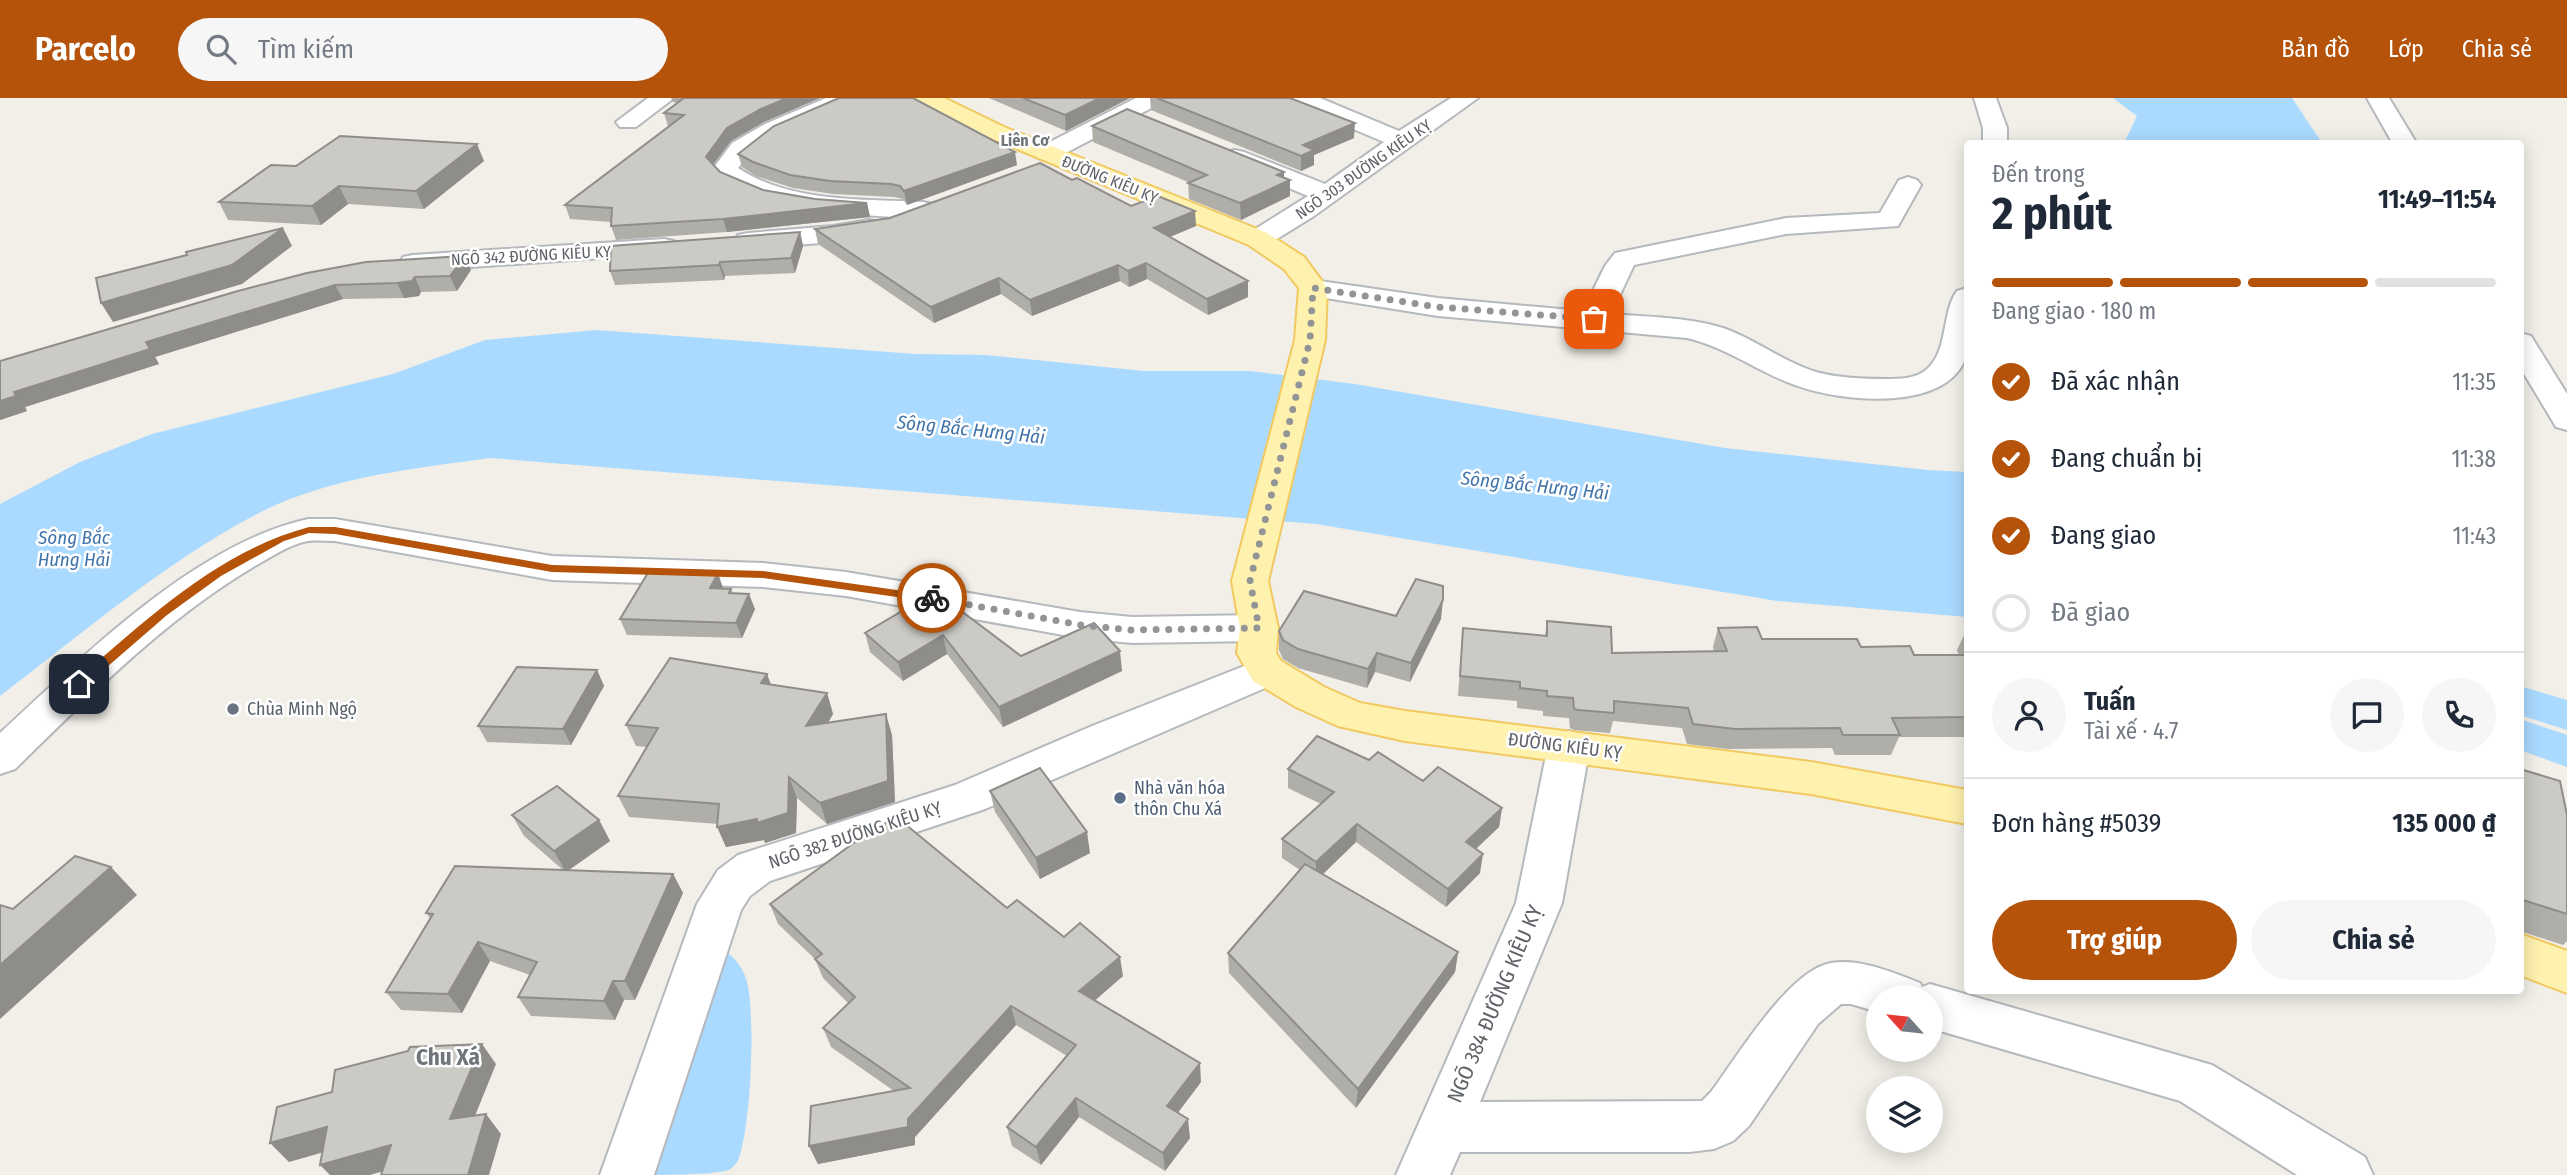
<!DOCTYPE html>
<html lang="vi">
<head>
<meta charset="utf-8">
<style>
  :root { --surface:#fff; --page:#f6f6f7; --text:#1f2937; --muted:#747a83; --line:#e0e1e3; --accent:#b45309 }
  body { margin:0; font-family:"Fira Sans Condensed",sans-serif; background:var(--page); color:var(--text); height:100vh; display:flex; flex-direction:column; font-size:26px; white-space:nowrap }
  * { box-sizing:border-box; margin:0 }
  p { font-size:23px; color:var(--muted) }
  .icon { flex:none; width:38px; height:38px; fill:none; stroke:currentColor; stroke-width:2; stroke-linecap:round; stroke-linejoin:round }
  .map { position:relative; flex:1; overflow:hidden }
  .drawer { position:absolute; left:1964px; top:42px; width:560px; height:854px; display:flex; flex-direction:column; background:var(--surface); border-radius:7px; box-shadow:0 4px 18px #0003 }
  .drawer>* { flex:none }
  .needle { width:46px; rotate:297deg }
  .fabs { position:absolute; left:1866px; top:887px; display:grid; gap:14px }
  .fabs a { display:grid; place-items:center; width:77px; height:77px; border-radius:50%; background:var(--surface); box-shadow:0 4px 18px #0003; font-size:35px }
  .pin { position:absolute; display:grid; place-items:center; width:60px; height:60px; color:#fff; margin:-30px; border-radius:14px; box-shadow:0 4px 10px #0006 }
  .courier { position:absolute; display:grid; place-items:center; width:70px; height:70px; margin:-35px; border:5px solid #b45309; border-radius:50%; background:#fff; color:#222; box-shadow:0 2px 9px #0007 }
  .headline em { font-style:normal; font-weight:700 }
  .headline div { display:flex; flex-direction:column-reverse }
  .headline { display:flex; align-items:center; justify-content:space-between; height:119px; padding:0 28px }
  h1 { font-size:46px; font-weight:700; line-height:52px }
  .bar { display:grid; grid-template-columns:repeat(4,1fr); gap:10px 7px; align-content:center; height:84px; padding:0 28px }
  .bar i { height:9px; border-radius:5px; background:var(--line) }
  .bar .active { background:var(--accent) }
  .bar p { grid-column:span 4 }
  .line { display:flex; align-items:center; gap:18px; padding:0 28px; border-top:2px solid var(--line) }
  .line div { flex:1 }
  .round { display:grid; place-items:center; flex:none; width:74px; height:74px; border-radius:37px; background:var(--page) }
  ol { padding:0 28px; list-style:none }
  li { display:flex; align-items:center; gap:21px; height:77px }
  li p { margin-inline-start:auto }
  li .icon { padding:7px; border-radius:50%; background:var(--accent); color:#fff; stroke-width:4 }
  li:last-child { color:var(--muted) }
  li i { width:38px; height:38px; border:4px solid var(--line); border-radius:50% }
  .button { display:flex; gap:14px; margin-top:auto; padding:14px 28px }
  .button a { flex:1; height:80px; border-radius:42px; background:var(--accent); color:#fff; font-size:28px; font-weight:700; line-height:80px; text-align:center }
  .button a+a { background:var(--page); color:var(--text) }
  header { display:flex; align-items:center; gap:42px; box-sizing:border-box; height:98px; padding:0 35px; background:var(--accent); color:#fff }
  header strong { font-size:33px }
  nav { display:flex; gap:38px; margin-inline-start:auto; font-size:24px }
  .search { width:490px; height:63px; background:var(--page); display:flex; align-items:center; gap:18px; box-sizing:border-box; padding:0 24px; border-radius:38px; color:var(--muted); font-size:26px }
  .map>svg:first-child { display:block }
</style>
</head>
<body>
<header>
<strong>Parcelo</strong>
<div class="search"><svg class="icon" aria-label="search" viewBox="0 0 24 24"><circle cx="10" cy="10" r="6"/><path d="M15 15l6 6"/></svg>Tìm kiếm</div>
<nav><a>Bản đồ</a><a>Lớp</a><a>Chia sẻ</a></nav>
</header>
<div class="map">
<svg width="2567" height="1077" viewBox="0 0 2567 1077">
  <rect width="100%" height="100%" fill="#f1efe8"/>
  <!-- water -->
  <g fill="#aadaff">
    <path d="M2113 0H2292L2322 45H2124L2137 18Z"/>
    <path d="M597 232 915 256 985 257 1144 273H1250L1355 286 1725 350 1928 372 1967 374V519L1777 503 1316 426 490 360C412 371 328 379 257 416 165 464 83 535 0 598V406L80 364 152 336 393 276 485 242Z"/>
    <path d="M725 853C737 861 745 873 748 888 755 926 751 1024 739 1060 738 1064 733 1069 729 1072 711 1077 660 1077 638 1077Z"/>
  </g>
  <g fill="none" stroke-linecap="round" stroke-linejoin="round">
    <!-- canal -->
    <g fill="#aadaff" fill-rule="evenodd">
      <path d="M2520 588 2567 602V632L2520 617Z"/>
      <path d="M2520 621 2567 637V669L2520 652Z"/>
    </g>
    <!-- minor casing -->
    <g stroke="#b5b8bc" stroke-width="4">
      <g id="minor">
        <path d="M648 0H674L636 29H620L616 24Z"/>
        <path d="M826 0H856L853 5C814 22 765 35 738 70 791 105 862 101 923 104L932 106 936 112 932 118 923 120C873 118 742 116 712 72L732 45 765 26Z"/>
        <path d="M1136 0H1164L1161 5 1056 60 1047 62 1038 60 1035 55 1038 50Z"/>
        <path d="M1289 0H1320L1399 33 1451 0H1478L1314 118 1267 147 1258 149 1249 147 1245 141 1249 135 1308 98 1226 64 1223 59 1226 54 1235 52 1244 54 1325 86 1384 44 1292 5Z"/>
        <path d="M1974 0H1996L2007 30V46H1983V30Z"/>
        <path d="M2367 0H2389L2417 46H2393Z"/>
        <path d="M1908 79 1917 82 1921 87 1898 128 1786 136 1634 167 1611 216C1648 219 1687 219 1723 230 1755 241 1783 264 1816 274 1838 280 1862 281 1885 281 1899 281 1915 281 1926 272 1949 253 1941 215 1957 193L1967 190C1967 210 1971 236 1967 255 1952 316 1839 304 1795 287 1758 274 1726 249 1687 240L1438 218 1313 198 1303 196 1299 190 1303 184 1313 182 1438 200 1583 213 1605 168 1615 155 1786 120 1880 115 1899 82Z"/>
        <path d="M869 122 878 124 882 130 878 136 833 144 748 151 738 149 735 143 738 137 748 135 833 128Z"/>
        <path d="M664 141 674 143 678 149 674 155 413 173 403 171 399 165 403 159 413 157Z"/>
        <path d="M2520 235 2531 238 2567 296V332L2556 329 2520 269Z"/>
        <path d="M308 421H335L552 458 763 465 846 474 1080 514 1132 519 1259 517 1273 521 1278 530 1273 539 1259 543 1132 545 1080 540 846 498 763 489 552 482 335 443C326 443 317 442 308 443 290 446 271 459 255 468 165 521 90 598 15 671L0 676V635C84 558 195 446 308 421Z"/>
        <path d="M1267 559 1281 563 1287 573 1281 583 985 711 770 783 750 798 741 812 654 1077H600L697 806 718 772 738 757 955 687 1092 628Z"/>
        <path d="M1569 633 1584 637 1590 648 1562 805 1480 1004 1702 1003 1711 994C1737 959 1789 872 1831 865 1860 860 1894 875 1920 885L1922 889 1930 886 2212 967 2365 1059 2373 1077H2297L2180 1003 1930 930V900H1878V914L1851 906H1841L1818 926 1749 1028 1733 1043 1714 1051 1689 1054H1460L1450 1077H1396L1516 805 1548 648 1554 637Z"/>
      </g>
    </g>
    <!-- major casing -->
    <g stroke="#f2c960" stroke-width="4">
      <g id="major">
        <path d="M915 0H944L1004 29 1267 135 1304 159 1327 190 1325 242 1268 483 1278 530 1276 555 1281 563 1324 589 1360 605 1405 613 1811 664 1967 692V726L1811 696 1405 643 1338 628 1296 609 1253 583 1237 555 1240 530 1232 483 1295 242 1299 190 1284 171 1249 147 988 39 918 5Z"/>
        <path d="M2520 836 2567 853V895L2520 877Z"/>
      </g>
    </g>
    <!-- minor -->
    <use href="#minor" fill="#fff" fill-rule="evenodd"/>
    <!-- major -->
    <use href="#major" fill="#fff2af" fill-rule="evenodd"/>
  </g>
  <!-- wall -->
  <g fill="#afaea9">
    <path d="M671 0H820L764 24 731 43 713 67 720 74 763 92 815 101 867 105 870 119 727 134 616 142 611 128V124L570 121 565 107 670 28H668L664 15 678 5 673 4Z"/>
    <path d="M989 0H1130L1066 33Z"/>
    <path d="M1150 0H1290L1354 40 1314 57V67L1301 73 1151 12Z"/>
    <path d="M1092 28 1284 79 1290 98 1241 122 1189 101 1188 84 1093 44Z"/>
    <path d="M738 56 1017 67 907 107 903 101 894 99 833 96 793 90 756 78 742 69Z"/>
    <path d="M484 63 424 111 348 106 321 127 228 122 219 104 296 68Z"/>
    <path d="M1072 82 1131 108 1196 128 1170 139 1248 199 1208 217 1147 181 1129 189 1120 183 1032 218 1001 196 934 225 818 146 815 131 890 120Z"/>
    <path d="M800 134 803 148 795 175 725 178 724 182 615 187 610 173Z"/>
    <path d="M471 172 457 193 421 194 419 198 404 200 343 201 155 259 159 266 25 309 27 313 0 322V263L238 193Z"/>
    <path d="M723 491H731L733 495 755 511 742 540 627 537 620 521Z"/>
    <path d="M929 497 1021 558 1122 573 1003 629 947 556 903 583 870 554 865 535Z"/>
    <path d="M1396 518 1441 521 1410 584 1375 574 1367 590 1298 570 1283 561 1279 552V533Z"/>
    <path d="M1547 523 1612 555 1714 554 1713 549 1718 530 1762 541 1861 549 1914 557H1959L1957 552 1966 533H1967V639H1899L1891 657H1835L1832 650 1728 651 1687 646 1682 630 1613 623 1610 635 1574 632 1570 630 1569 620 1543 618V613L1517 610V603L1458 598 1463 530 1545 538Z"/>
    <path d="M597 572 604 588 571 647 487 644 478 628Z"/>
    <path d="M767 576 771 586 827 595 833 616 828 625 892 637 895 704 827 726 797 700 796 735 765 745 764 742 726 749 718 726 629 719 618 698 647 649 636 648 626 627Z"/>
    <path d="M1369 662 1502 710 1499 729 1476 751 1480 775 1446 809 1356 744 1322 776 1458 854 1455 874 1356 1010 1229 875 1228 855 1300 772 1282 760V741L1321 706 1288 690V671Z"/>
    <path d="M2520 671 2567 717V843L2563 847 2520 833Z"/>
    <path d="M990 693 1090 755 1040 781 995 714Z"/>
    <path d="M512 717 599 722 610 743 569 772 673 776 683 795 635 902H624L615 922 531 918 518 899 530 877 490 863 462 915 401 912 386 894 430 820 426 815 563 772 524 738Z"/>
    <path d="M770 806 1007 810 1064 839 1123 878 1094 902 1201 984 1178 1015 1190 1040 1165 1073 1079 1019 1041 1067 1012 1048 1007 1029 1067 958 1016 927 915 1039V1047L818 1066 809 1048 894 993 831 949 823 930 848 905 823 880 815 861 778 826Z"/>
  </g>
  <!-- shaded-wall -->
  <g fill="#8f8d8a">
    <path d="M787 0H820L764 24 731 43 709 72 706 59 727 30 761 11Z"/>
    <path d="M1100 0H1130L1066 33 1065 17Z"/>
    <path d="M1355 25 1354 40 1314 57V67L1301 73V58L1303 47Z"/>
    <path d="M477 46 484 63 424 111 416 93Z"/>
    <path d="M1015 54 1017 67 907 107 904 93Z"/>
    <path d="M1284 74V85L1290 82V98L1241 122 1240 105 1277 77Z"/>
    <path d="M339 88 348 106 321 127 312 108Z"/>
    <path d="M867 105 870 119 727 134 723 121Z"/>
    <path d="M1195 113 1196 128 1155 145 1154 130Z"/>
    <path d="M283 130 292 148 242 186 113 224 101 205Z"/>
    <path d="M800 134 803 148 795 175 791 160Z"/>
    <path d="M465 158 471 172 457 193 450 178Z"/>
    <path d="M720 164 725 178 724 182 719 167Z"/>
    <path d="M1146 165 1147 181 1129 189 1128 173Z"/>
    <path d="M1118 167 1120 183 1032 218 1030 202Z"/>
    <path d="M415 179 421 194 419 198 404 200 397 185Z"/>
    <path d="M999 180 1001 196 934 225 931 209Z"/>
    <path d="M1248 183V199L1208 217 1207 201Z"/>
    <path d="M335 187 343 201 155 259 159 266 25 309 27 313 0 322V303L14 294 146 244Z"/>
    <path d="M718 475 723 490H710Z"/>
    <path d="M749 496 755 511 742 540 736 525Z"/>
    <path d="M1443 502 1441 521 1410 584 1411 565Z"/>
    <path d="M943 537 947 556 903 583 898 564Z"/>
    <path d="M1120 553 1122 573 1003 629 999 609Z"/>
    <path d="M1377 555 1375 574 1367 590 1368 571Z"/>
    <path d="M597 572 604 588 571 647 563 631Z"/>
    <path d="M767 576 774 597 761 585Z"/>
    <path d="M827 595 833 616 813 649 806 628Z"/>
    <path d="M886 616 892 637 895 704 827 726 820 705Z"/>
    <path d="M789 679 797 700 796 735 765 745 764 742 726 749 717 729Z"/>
    <path d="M1502 710 1499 729 1463 763 1466 744Z"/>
    <path d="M599 722 610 743 566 774 554 753Z"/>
    <path d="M1357 726 1356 744 1316 783V764Z"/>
    <path d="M1087 734 1090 755 1040 781 1036 760Z"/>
    <path d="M1483 756 1480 775 1446 809 1448 791Z"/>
    <path d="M111 769 137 797 0 921V867Z"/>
    <path d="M673 776 683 795 635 902 625 883Z"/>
    <path d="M478 844 490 863 462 915 448 896Z"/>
    <path d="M1458 854 1455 874 1356 1010 1358 991Z"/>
    <path d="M1120 859 1123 878 1083 913 1079 893Z"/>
    <path d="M613 883 624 902 615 922 604 903Z"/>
    <path d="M1011 908 1016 927 915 1039V1047L818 1066 809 1048 908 1021Z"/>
    <path d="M482 946 496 966 466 1040 450 1021Z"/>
    <path d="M1200 965 1201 984 1169 1026 1167 1008Z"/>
    <path d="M1076 1000 1079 1019 1041 1067 1036 1049Z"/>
    <path d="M486 1016 501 1036 489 1077H468Z"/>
    <path d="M1188 1021 1190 1040 1165 1073 1163 1055Z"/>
    <path d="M327 1029 345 1048 289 1064 270 1045Z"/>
    <path d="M391 1047 408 1066 370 1077H330L320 1067Z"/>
  </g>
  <!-- building -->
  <g fill="#cccac5" stroke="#8f8d8a" stroke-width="2">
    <path d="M684 0H787L761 11 727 30 706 59 720 74 763 92 815 101 867 105 723 121 611 128 612 110 565 107 684 17 664 15Z"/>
    <path d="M839 0H913L1015 54 904 93 900 88 891 86 830 83 790 77 753 64 738 56 774 28Z"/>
    <path d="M1023 0H1100L1065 17Z"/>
    <path d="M1157 0H1290L1355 25 1303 47 1314 52 1301 58Z"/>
    <path d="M1127 11 1284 74 1277 77 1290 82 1240 105 1188 85 1207 77 1092 28Z"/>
    <path d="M340 38 477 46 416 93 339 88 312 108 219 104 271 67 296 68Z"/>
    <path d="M1040 65 1072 82 1077 80 1131 108 1158 98 1195 113 1154 130 1248 183 1207 201 1146 165 1128 173 1118 167 1030 202 999 180 931 209 815 131 890 120Z"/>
    <path d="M283 130 232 167 101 205 96 180 187 157 186 154Z"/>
    <path d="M800 134 791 160 720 164 719 167 610 173 611 148Z"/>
    <path d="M465 158 450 178 415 179 412 183 397 185 335 187 146 244 150 251 14 294 16 298 0 303V263L238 193 307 175 366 164Z"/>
    <path d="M649 473 718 475 710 490 731 491 729 495 749 496 736 525 620 521Z"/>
    <path d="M1416 481 1443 488V502L1411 565 1377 555 1368 571 1298 551 1283 542 1279 533 1304 493 1396 518Z"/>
    <path d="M929 497 944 500 1021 558 1094 525 1120 553 999 609 943 537 898 564 865 535Z"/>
    <path d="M1547 523 1611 529 1612 555 1727 553 1718 530 1757 529 1762 541H1857L1861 549 1910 548 1914 557H1967V619L1892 620 1900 637H1843L1840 630 1735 631 1693 626 1688 610 1614 603V615L1578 612 1574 611 1573 600 1547 598V593L1520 590V584L1460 578 1463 530 1547 538Z"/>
    <path d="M670 560 767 576 761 585 827 595 806 628 886 616 888 683 820 705 789 679 788 715 757 725V721L717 729 719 706 618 698 658 630 626 627Z"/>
    <path d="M517 569 597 572 563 631 478 628Z"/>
    <path d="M1317 638 1369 662 1378 654 1423 683 1438 669 1502 710 1466 744 1483 756 1448 791 1357 726 1316 764 1282 741 1334 694 1288 671Z"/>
    <path d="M1040 670 1087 734 1036 760 990 693Z"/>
    <path d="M2520 671 2560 683 2567 717V816L2520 801Z"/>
    <path d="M557 688 599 722 554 753 512 717Z"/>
    <path d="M899 721 1007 810 1017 802 1064 839 1080 825 1120 859 1079 893 1200 965 1167 1008 1188 1021 1163 1055 1076 1000 1036 1049 1007 1029 1076 947 1011 908 908 1021V1029L809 1048 811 1008 910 990 823 930 855 899 815 861 822 856 770 806 877 728Z"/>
    <path d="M75 758 111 769 0 867V807L13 811Z"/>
    <path d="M1305 766 1458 854 1358 991 1228 855Z"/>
    <path d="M455 768 673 776 625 883H613L604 903 518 899 537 864 478 844 448 896 386 894 433 816 426 815Z"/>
    <path d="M482 946 450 1021 486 1016 468 1077H381L391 1047 320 1067 327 1029 270 1045 277 1009 332 994 335 972 408 953 410 949Z"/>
  </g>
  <!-- route -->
  <path fill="#b45309" d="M309 429H335L552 467 763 473 932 497 938 500 932 504 763 480 552 474 335 436 309 435 284 443 221 478 167 517 84 589H75V583C145 523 218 453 309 429Z"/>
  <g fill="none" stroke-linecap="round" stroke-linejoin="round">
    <!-- done -->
    <path stroke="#929495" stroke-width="7" stroke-dasharray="0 12.6" d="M932 500 1080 527 1132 532 1259 530 1250 483 1310 242 1313 190 1438 209 1594 221"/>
  </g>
  <!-- markers -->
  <circle fill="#6b7280" stroke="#fff" stroke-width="2.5" cx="233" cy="611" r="7"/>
  <circle fill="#5c6f8a" stroke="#fff" stroke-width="2.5" cx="1120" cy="700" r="7"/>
  <g text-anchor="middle" stroke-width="5" stroke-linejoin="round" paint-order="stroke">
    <!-- far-neighbourhood labels -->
    <g font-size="16" font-weight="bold" fill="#70757a" stroke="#fff">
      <text x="1025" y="48">Liên Cơ</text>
    </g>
    <!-- far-street labels -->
    <g font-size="16" fill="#5f6368" stroke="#fff">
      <text transform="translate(1363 71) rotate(-35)" y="6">NGÕ 303 ĐƯỜNG KIÊU KỴ</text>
      <text transform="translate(1110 81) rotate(22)" y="6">ĐƯỜNG KIÊU KỴ</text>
      <text transform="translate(531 157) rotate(-3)" y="6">NGÕ 342 ĐƯỜNG KIÊU KỴ</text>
    </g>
    <!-- worship labels -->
    <g font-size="18" fill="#5b616d" stroke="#fff" text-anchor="start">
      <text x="247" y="617">Chùa Minh Ngộ</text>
    </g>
    <!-- street labels -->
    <g font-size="18" fill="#5f6368" stroke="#fff">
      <text transform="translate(1565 648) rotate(7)" y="6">ĐƯỜNG KIÊU KỴ</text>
      <text transform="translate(855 737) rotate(-18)" y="6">NGÕ 382 ĐƯỜNG KIÊU KỴ</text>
    </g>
    <!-- service labels -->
    <g font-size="18" fill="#4e5e75" stroke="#fff" text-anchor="start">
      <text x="1134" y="696">Nhà văn hóa<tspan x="1134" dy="21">thôn Chu Xá</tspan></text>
    </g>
    <!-- water labels -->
    <g font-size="19" font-style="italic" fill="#4174aa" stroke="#fff">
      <text transform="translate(971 331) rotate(6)" y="7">Sông Bắc Hưng Hải</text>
      <text transform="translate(1535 387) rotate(6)" y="7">Sông Bắc Hưng Hải</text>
      <text x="74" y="446">Sông Bắc<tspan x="74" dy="22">Hưng Hải</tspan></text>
    </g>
    <!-- near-street labels -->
    <g font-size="21" fill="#5f6368" stroke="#fff">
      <text transform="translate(1495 906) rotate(-67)" y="7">NGÕ 384 ĐƯỜNG KIÊU KỴ</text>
    </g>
    <!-- near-neighbourhood labels -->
    <g font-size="23" font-weight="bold" fill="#70757a" stroke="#fff">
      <text x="448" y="967">Chu Xá</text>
    </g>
  </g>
</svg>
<div class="fabs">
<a><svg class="needle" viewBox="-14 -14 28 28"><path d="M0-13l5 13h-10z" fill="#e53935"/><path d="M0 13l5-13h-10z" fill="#747a83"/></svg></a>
<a><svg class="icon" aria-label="layers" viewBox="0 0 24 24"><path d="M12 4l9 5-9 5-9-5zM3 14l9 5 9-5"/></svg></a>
</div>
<div class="pin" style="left:1594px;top:221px;background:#ea580c"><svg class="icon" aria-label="bag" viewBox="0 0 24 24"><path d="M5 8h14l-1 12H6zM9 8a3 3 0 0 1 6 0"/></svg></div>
<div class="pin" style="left:79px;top:586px;background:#1f2937"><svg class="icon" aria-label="home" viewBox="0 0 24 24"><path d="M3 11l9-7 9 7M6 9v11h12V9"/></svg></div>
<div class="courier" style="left:932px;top:500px"><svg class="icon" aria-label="bike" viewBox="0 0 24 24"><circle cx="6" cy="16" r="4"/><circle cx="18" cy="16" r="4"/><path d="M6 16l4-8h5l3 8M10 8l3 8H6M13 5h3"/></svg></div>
<section class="drawer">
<div class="headline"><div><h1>2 phút</h1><p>Đến trong</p></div><em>11:49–11:54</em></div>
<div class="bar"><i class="active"></i><i class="active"></i><i class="active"></i><i></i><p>Đang giao · 180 m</p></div>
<ol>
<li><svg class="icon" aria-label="check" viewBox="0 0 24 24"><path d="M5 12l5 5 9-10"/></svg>Đã xác nhận<p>11:35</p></li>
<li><svg class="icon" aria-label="check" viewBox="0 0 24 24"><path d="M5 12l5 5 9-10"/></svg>Đang chuẩn bị<p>11:38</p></li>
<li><svg class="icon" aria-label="check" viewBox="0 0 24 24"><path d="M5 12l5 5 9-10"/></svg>Đang giao<p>11:43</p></li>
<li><i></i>Đã giao</li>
</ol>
<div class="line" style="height:126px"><a class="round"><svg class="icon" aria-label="person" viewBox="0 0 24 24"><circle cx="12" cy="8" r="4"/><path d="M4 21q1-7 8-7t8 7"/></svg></a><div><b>Tuấn</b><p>Tài xế · 4.7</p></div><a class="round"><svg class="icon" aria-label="chat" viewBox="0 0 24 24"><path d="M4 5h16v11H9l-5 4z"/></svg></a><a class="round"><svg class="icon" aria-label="phone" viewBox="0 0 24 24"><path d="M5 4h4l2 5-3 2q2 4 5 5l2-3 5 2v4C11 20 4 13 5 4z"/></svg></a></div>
<div class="line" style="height:91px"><div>Đơn hàng #5039</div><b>135 000 ₫</b></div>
<div class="button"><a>Trợ giúp</a><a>Chia sẻ</a></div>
</section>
</div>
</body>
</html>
